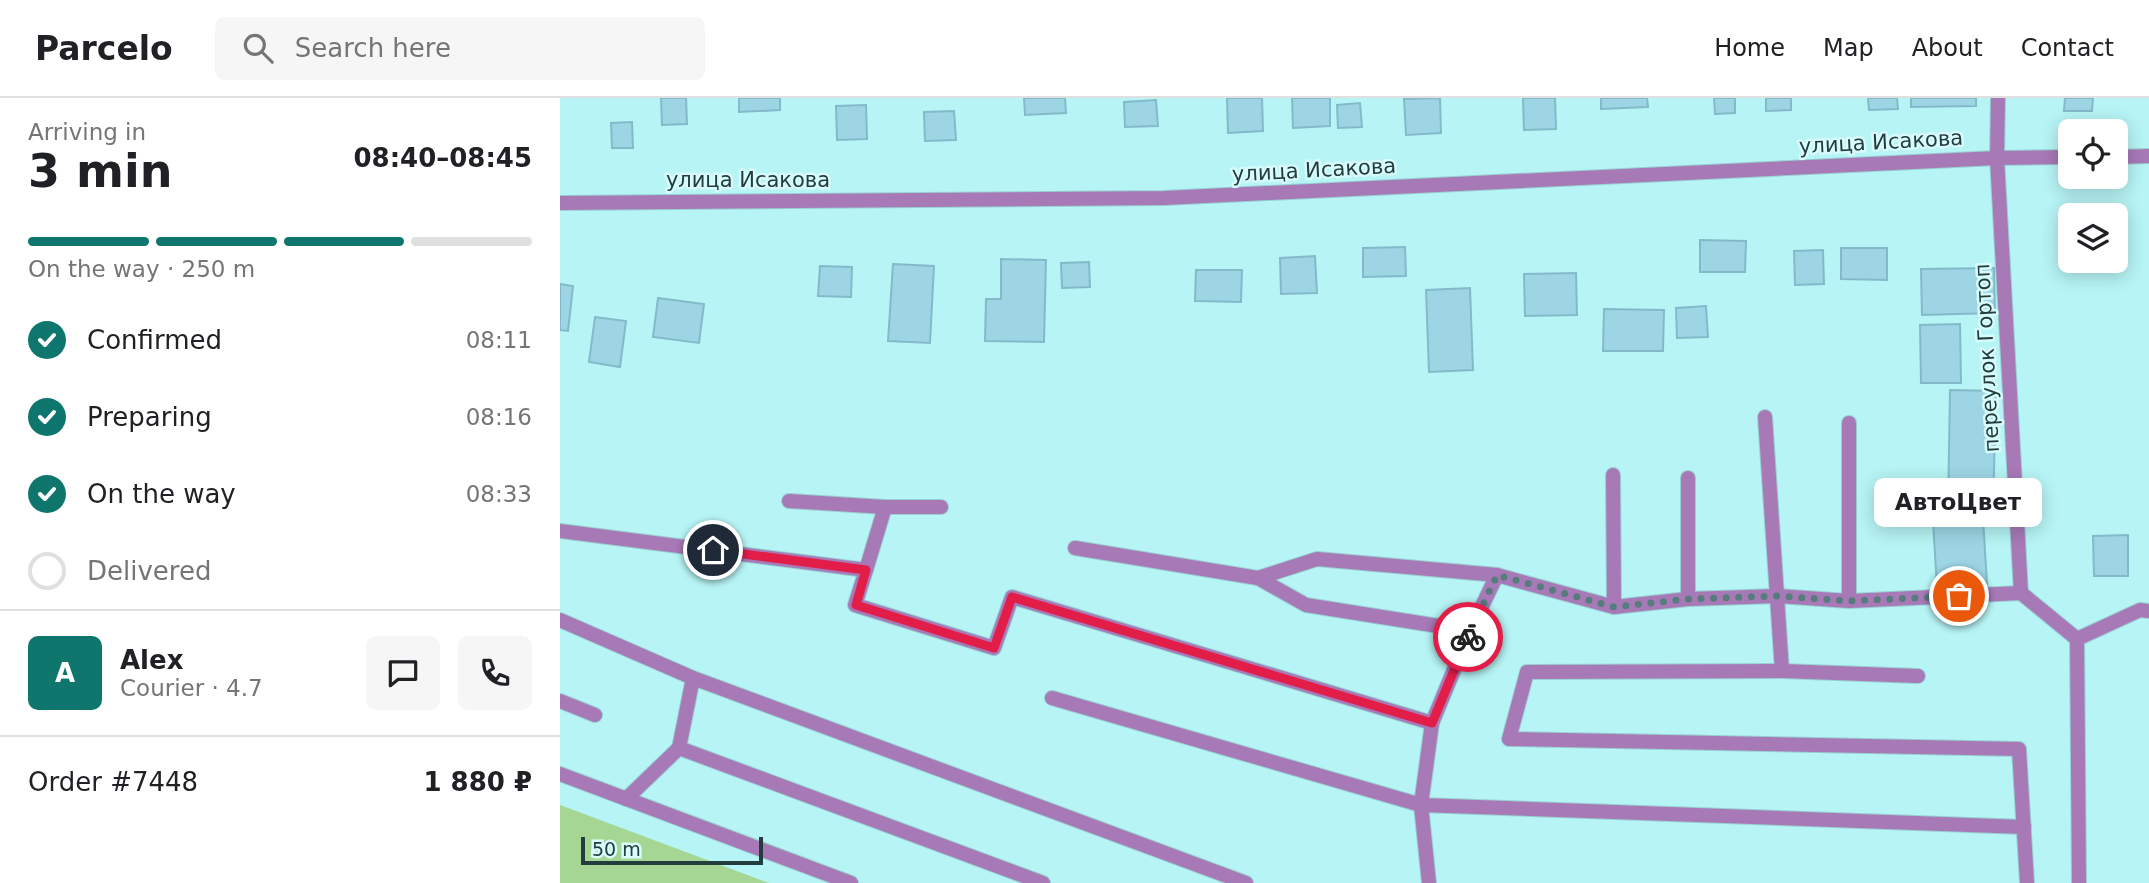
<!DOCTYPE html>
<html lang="en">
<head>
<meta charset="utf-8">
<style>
  :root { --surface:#fff; --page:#f6f6f6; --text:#202124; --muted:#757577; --line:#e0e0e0; --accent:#0f766e }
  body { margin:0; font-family:"DejaVu Sans",sans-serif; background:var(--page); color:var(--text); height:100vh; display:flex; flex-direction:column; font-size:26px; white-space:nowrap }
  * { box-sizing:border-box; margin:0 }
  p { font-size:23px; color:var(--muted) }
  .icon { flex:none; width:38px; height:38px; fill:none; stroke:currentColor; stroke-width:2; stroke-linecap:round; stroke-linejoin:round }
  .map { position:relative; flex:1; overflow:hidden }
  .panel { display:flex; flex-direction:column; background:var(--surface); width:560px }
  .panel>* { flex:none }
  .tools { position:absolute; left:1498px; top:21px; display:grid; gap:14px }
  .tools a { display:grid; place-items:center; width:70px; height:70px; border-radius:10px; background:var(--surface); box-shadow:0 4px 18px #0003; font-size:35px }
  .scale { position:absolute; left:21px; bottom:18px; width:182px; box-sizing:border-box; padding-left:7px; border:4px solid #233c3d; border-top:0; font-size:19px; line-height:24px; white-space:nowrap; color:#233c3d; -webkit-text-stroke:5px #d8fcfc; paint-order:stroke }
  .pin { position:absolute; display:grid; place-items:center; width:60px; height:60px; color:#fff; margin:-30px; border:4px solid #fff; border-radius:50%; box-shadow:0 2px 7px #0007 }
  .courier { position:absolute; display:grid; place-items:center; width:70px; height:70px; margin:-35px; border:5px solid #e11d48; border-radius:50%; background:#fff; color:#222; box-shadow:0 2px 9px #0007 }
  .bubble { position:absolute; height:49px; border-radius:10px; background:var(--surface); box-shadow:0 4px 18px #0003; font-size:23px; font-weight:700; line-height:49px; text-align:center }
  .head em { font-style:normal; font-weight:700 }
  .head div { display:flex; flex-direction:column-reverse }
  .head { display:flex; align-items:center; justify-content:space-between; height:119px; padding:0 28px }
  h1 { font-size:46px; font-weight:700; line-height:52px }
  .bar { display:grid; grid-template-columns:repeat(4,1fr); gap:10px 7px; align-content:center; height:84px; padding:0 28px }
  .bar i { height:9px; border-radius:5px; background:var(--line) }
  .bar .active { background:var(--accent) }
  .bar p { grid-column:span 4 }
  .line { display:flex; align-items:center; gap:18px; padding:0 28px; border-top:2px solid var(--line) }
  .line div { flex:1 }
  .round { display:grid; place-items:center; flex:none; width:74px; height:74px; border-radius:10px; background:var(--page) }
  ol { padding:0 28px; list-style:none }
  li { display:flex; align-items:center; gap:21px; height:77px }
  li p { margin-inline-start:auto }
  li .icon { padding:7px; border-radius:50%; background:var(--accent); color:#fff; stroke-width:4 }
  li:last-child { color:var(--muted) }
  li i { width:38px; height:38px; border:4px solid var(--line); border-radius:50% }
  header { display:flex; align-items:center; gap:42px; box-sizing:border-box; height:98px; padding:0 35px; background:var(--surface); border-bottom:2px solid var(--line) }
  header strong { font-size:33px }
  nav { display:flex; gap:38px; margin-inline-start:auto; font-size:24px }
  .search { width:490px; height:63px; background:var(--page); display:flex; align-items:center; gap:18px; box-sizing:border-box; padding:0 24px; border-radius:10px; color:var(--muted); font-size:26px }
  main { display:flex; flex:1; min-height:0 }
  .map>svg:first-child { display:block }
</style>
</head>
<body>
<header>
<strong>Parcelo</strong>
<div class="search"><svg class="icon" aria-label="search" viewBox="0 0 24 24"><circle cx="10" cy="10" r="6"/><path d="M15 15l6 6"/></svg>Search here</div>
<nav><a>Home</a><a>Map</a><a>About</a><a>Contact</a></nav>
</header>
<main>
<section class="panel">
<div class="head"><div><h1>3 min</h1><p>Arriving in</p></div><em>08:40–08:45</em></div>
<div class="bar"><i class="active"></i><i class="active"></i><i class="active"></i><i></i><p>On the way · 250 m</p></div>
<ol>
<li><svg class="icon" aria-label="check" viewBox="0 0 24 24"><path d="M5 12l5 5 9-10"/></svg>Confirmed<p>08:11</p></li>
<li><svg class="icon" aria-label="check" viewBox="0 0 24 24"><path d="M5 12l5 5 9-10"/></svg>Preparing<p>08:16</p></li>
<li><svg class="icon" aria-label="check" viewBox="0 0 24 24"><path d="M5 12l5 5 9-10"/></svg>On the way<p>08:33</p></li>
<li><i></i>Delivered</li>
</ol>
<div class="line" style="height:126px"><b class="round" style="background:var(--accent);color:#fff">A</b><div><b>Alex</b><p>Courier · 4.7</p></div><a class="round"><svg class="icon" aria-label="chat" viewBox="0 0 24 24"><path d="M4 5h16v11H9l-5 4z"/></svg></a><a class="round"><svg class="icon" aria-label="phone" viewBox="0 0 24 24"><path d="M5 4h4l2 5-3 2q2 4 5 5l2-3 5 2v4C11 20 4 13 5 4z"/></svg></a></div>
<div class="line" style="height:91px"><div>Order #7448</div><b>1 880 ₽</b></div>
</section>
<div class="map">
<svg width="1589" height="785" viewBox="0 0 1589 785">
  <rect width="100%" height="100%" fill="#b7f4f5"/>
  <!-- green -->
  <path fill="#a5d693" d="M0 707 209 785H0Z"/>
  <!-- building -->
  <g fill="#9dd5e5" stroke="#83bac9" stroke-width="2">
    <path d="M101 0H126L127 26 102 27Z"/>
    <path d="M179 0H220V12L179 14Z"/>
    <path d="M464 0H505L506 15 465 17Z"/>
    <path d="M667 0H702L703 33 668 35Z"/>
    <path d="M732 0H770V28L733 30Z"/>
    <path d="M880 0 881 35 846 37 844 1Z"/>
    <path d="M963 0H995L996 31 964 32Z"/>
    <path d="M1041 0H1087L1088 9 1041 11Z"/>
    <path d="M1154 0H1175V15L1155 16Z"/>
    <path d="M1206 0H1231V12L1206 13Z"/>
    <path d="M1308 0H1337L1338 11 1309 12Z"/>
    <path d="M1351 0H1416V8L1351 9Z"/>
    <path d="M1505 0H1533L1532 13H1504Z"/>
    <path d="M596 2 598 28 565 29 564 4Z"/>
    <path d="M800 5 802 29 778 30 777 7Z"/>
    <path d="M306 7 307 41 277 42 276 8Z"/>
    <path d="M394 13 396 42 365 43 364 14Z"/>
    <path d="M72 24 73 50H52L51 25Z"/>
    <path d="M1563 131 1564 159H1556V132Z"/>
    <path d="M1140 142 1186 143 1185 174H1140Z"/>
    <path d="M845 149 846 178 803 179V150Z"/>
    <path d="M1281 150H1327V182L1281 181Z"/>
    <path d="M1263 152 1264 186 1235 187 1234 153Z"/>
    <path d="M755 158 757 195 721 196 720 160Z"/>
    <path d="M441 161 486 162 484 244 425 243 426 201H441Z"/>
    <path d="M529 164 530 189 502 190 501 165Z"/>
    <path d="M333 166 374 168 370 245 328 243Z"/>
    <path d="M260 168 292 169 291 199 258 198Z"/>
    <path d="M1434 170 1435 215 1362 217 1361 171Z"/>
    <path d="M636 172H682L681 204 635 203Z"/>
    <path d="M1016 175 1017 217 965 218 964 176Z"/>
    <path d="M0 186 13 188 8 233 0 232Z"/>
    <path d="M910 190 913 272 869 274 866 192Z"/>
    <path d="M98 200 144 206 139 245 93 239Z"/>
    <path d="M1146 208 1148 239 1117 240 1116 210Z"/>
    <path d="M1044 211 1104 212 1103 253H1043Z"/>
    <path d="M35 219 66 223 60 269 29 264Z"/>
    <path d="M1400 226 1401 285H1361L1360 227Z"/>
    <path d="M1390 292 1436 293 1433 413 1388 412Z"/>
    <path d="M1423 420 1427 486 1377 489 1373 423Z"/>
    <path d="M1568 437V478H1534L1533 438Z"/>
  </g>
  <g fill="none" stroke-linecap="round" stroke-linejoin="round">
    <!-- lane casing -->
    <g stroke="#99cfd0" stroke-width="16">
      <g id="lane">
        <path d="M1205 319 1222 573"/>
        <path d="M1053 377 1054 509"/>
        <path d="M1128 380V501"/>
        <path d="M229 403 325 409"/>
        <path d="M0 433 306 472 295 507 434 550 452 499 872 625 861 707 869 785"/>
        <path d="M515 450 698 480 757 461 937 477"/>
        <path d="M306 472 325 409H381"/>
        <path d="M698 480 746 507 910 533 872 625"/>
        <path d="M1289 503V325"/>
        <path d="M0 522 133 580 686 785"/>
        <path d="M910 533 937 477 1054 509 1128 501 1217 498 1289 503 1461 495"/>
        <path d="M1358 578 1222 573 967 574 949 641 1459 651 1467 785"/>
        <path d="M492 600 861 707 1464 729"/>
        <path d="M0 603 35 617"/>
        <path d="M119 650 133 580"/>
        <path d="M0 676 291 785"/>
        <path d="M66 701 119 650 483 785"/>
      </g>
    </g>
    <!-- street casing -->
    <g stroke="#99cfd0" stroke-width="16">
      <g id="street">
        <path d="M1438 0 1437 60 1461 495 1517 541 1519 785"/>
        <path d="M1556 59 1589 58"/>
        <path d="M0 105 604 100 1437 60 1510 59"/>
        <path d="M1517 541 1580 512 1589 513"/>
      </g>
    </g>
    <!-- lane -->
    <use href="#lane" stroke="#a779b7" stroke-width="14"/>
    <!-- street -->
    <use href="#street" stroke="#a779b7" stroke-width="14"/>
  </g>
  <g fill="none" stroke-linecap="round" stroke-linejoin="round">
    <!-- done -->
    <path stroke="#577c7d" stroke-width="7" stroke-dasharray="0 12.6" d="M908 539 937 477 1054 509 1128 501 1217 498 1289 503 1399 498"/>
    <!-- route -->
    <path stroke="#e11d48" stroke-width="9" d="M153 452 306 472 296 507 434 550 452 499 872 625 908 539"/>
  </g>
  <g text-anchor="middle" stroke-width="5" stroke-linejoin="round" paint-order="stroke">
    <!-- street labels -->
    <g font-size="21" fill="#233c3d" stroke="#d8fcfc">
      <text transform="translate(1321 44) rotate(-3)" y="7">улица Исакова</text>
      <text transform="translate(754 72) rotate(-3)" y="7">улица Исакова</text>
      <text x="188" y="89">улица Исакова</text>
      <text transform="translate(1427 260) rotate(-93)" y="7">переулок Гортоп</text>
    </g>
  </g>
</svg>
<div class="tools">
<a><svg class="icon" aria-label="locate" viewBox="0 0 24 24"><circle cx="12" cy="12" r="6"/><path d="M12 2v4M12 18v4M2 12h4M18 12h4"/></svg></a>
<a><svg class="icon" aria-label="layers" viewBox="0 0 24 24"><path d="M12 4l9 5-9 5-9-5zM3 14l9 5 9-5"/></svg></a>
</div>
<div class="scale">50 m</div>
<div class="pin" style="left:1399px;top:498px;background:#ea580c"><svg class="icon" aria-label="bag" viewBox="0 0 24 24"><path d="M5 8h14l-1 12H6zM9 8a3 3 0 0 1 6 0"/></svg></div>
<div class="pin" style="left:153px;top:452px;background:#1f2937"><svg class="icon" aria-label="home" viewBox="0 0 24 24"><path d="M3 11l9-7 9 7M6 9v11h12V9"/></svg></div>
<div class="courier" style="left:908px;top:539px"><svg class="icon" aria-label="bike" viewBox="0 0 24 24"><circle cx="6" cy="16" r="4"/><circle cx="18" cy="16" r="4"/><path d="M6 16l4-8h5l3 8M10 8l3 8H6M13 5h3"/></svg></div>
<div class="bubble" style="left:1314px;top:380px;width:168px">АвтоЦвет</div>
</div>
</main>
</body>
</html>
